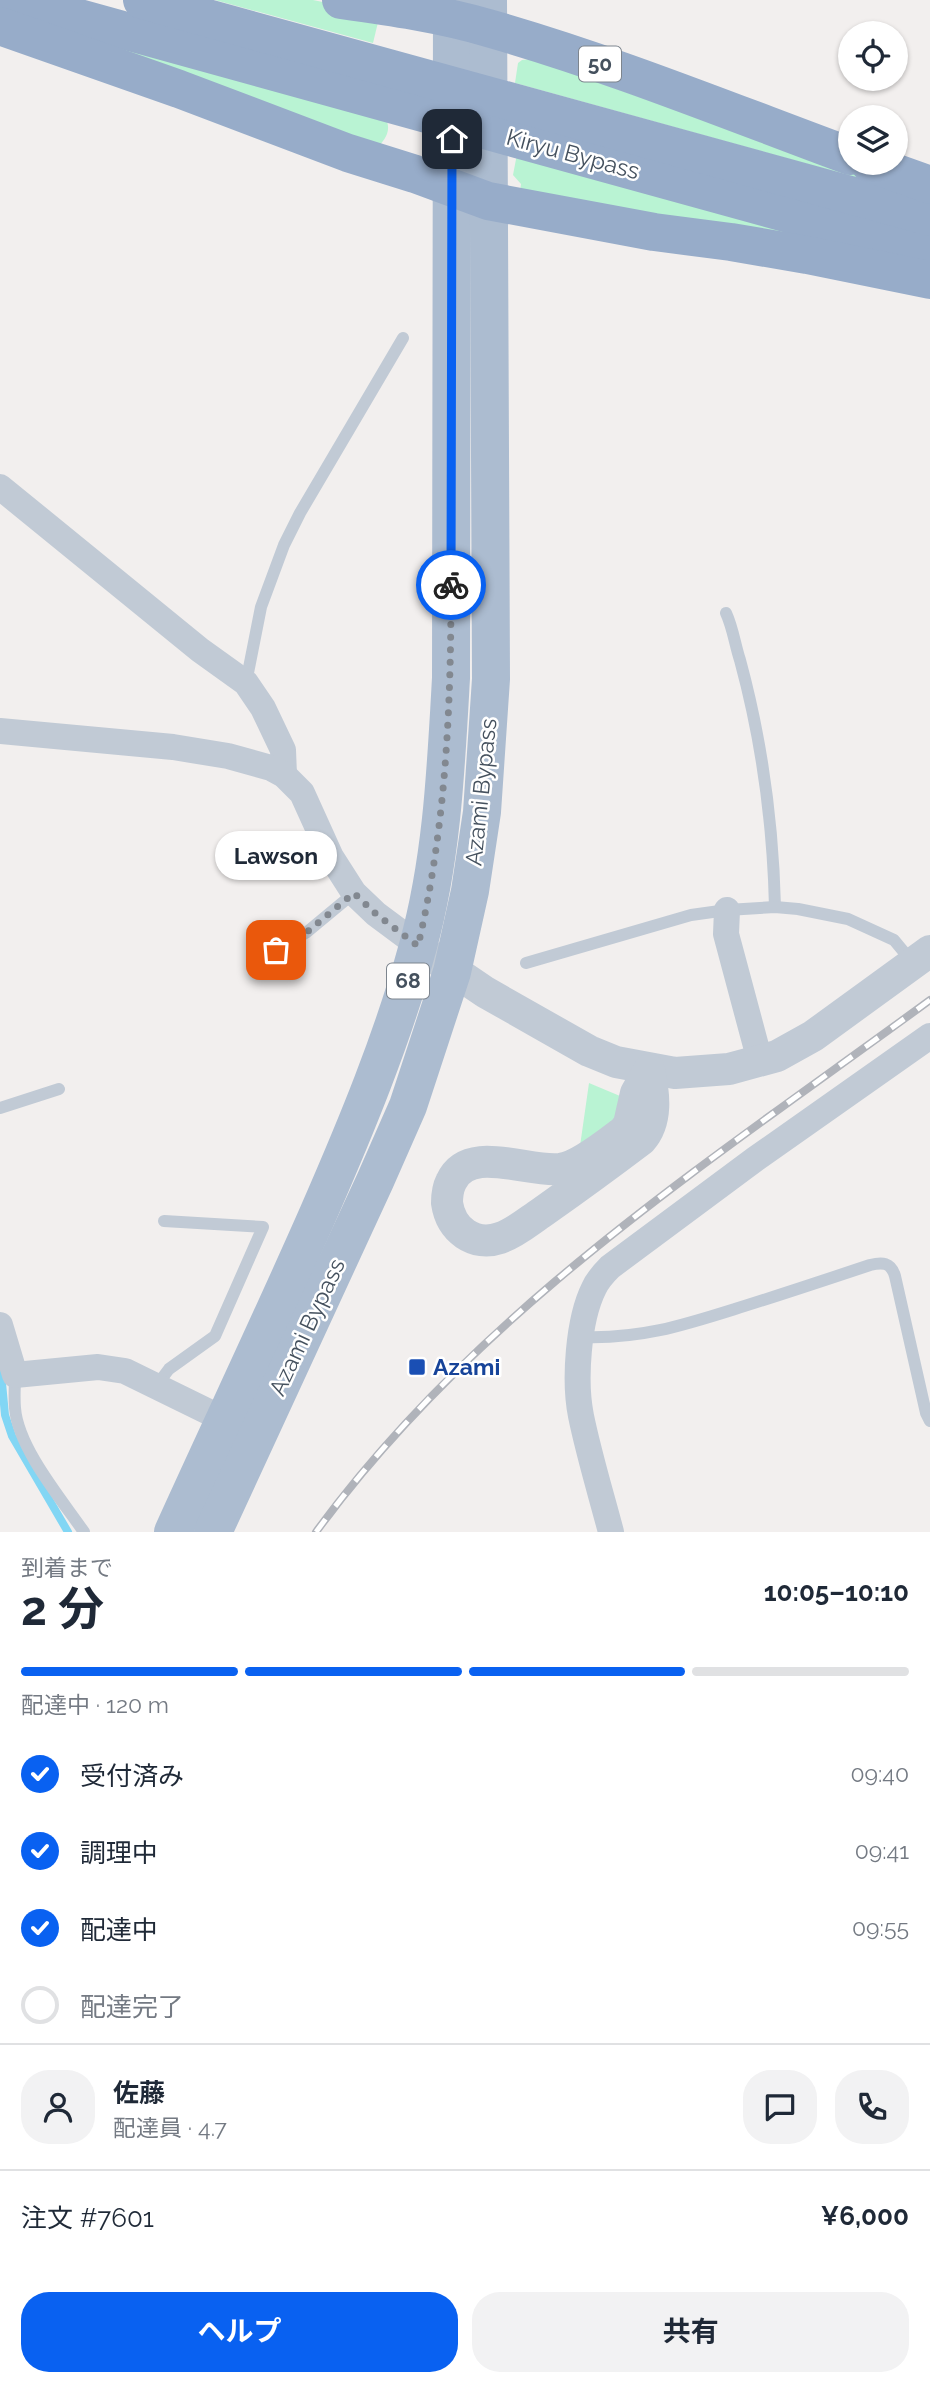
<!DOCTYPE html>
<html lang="ja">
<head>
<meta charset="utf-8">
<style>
  :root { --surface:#fff; --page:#f2f2f3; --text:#1f2937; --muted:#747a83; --line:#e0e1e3; --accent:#0961f1 }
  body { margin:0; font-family:Raleway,"Noto Sans JP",sans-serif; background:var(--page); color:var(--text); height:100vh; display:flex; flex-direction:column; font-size:26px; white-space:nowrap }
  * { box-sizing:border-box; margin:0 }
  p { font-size:23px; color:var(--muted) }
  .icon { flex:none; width:38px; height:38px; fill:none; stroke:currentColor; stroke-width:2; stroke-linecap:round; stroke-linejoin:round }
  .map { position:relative; height:1532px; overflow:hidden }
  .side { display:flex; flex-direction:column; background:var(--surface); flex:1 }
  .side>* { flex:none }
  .controls { position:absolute; left:838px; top:21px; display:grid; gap:14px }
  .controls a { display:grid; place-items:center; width:70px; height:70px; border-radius:50%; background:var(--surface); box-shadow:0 2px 5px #0004; font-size:35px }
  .pin { position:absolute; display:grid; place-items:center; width:60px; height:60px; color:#fff; margin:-30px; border-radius:14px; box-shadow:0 4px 10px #0006 }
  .courier { position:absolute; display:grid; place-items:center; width:70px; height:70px; margin:-35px; border:5px solid #0961f1; border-radius:50%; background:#fff; color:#222; box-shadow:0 2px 9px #0007 }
  .bubble { position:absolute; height:49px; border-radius:24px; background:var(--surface); box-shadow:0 2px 5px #0004; font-size:23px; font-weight:700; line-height:49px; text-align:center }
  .headline em { font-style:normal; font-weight:700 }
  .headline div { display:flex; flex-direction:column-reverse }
  .headline { display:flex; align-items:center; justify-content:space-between; height:119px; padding:0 21px }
  h1 { font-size:46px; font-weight:700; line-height:52px }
  .bar { display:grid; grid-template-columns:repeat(4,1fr); gap:10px 7px; align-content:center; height:84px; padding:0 21px }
  .bar i { height:9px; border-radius:5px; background:var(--line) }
  .bar .current { background:var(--accent) }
  .bar p { grid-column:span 4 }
  .line { display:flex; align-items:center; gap:18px; padding:0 21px; border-top:2px solid var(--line) }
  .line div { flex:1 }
  .round { display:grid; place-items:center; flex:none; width:74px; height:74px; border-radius:28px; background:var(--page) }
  ol { padding:0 21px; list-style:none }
  li { display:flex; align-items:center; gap:21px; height:77px }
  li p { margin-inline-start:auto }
  li .icon { padding:7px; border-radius:50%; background:var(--accent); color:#fff; stroke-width:4 }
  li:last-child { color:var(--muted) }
  li i { width:38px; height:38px; border:4px solid var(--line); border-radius:50% }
  .cta { display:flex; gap:14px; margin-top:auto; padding:14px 21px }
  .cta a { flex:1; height:80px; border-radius:28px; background:var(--accent); color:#fff; font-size:28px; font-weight:700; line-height:80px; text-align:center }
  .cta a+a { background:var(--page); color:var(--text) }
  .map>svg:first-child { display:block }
</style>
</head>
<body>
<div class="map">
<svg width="930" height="1532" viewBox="0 0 930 1532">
  <rect width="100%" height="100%" fill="#f2efee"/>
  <!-- green -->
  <g fill="#b9f3d3">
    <path d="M215 0H313L380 14 373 43Z"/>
    <path d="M2 12 386 119C392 132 384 140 376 150Z"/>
    <path d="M531 59 930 198 515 83 518 63 522 60Z"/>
    <path d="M517 154 930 268 520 192 521 184 513 175Z"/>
    <path d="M589 1083 620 1096 621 1117 579 1153Z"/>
  </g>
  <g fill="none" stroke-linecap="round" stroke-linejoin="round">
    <!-- stream -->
    <path stroke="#82d6f4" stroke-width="8" d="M1 1372 5 1415 12 1436 68 1532"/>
    <!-- service -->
    <g stroke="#c1cad5" stroke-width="12">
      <path d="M726 613C733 628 735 645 740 660 762 741 773 823 775 907"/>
      <path d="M246 683 261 607 284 545 300 513 403 338"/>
      <path d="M276 950 307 932 354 893"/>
      <path d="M526 963 691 915 727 910 775 907 798 909 848 919 894 940 913 963"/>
      <path d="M0 1108 59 1089"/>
      <path d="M582 1337C640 1339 681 1326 735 1309 780 1295 825 1280 870 1265 882 1262 891 1262 895 1276L926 1413 930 1421"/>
      <path d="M15 1375C15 1386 14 1397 15 1408 18 1448 62 1500 84 1532"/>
      <path d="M157 1385 169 1369 215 1336 263 1227 164 1221"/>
    </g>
    <!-- minor -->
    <g stroke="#c1cad5" stroke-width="26">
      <path d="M0 487 200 650 246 683 263 708 283 750 284 775"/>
      <path d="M0 731 173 747 228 756 271 768 284 775 302 793 331 857 354 893 376 914 419 946"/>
      <path d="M727 910 726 934 760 1061"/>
      <path d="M0 1325 15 1375 98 1367 125 1371 223 1419"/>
      <path d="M611 1532C601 1494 589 1455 581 1416 574 1381 578 1320 594 1288 598 1279 604 1273 610 1267L754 1160 930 1036"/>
    </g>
    <!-- tertiary -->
    <g stroke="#c1cad5" stroke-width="32">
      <path d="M435 958 485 992 589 1051 616 1062 675 1073 729 1069 777 1056 813 1036 930 951"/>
      <path d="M649 1070C654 1093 658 1121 641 1140 608 1165 575 1189 541 1213 529 1221 515 1233 500 1238 474 1247 451 1230 447 1203 447 1196 448 1188 451 1182 468 1143 529 1173 560 1169 579 1167 608 1143 624 1131L629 1124 636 1093Z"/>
    </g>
    <!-- primary -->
    <g stroke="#acbcd0" stroke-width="38">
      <path d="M173 1532C221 1426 271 1321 318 1214 356 1127 393 1038 418 946 442 859 446 768 451 678L452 0"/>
      <path d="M213 1532 375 1181 408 1106 452 972 470 891 482 812 491 679 488 0"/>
    </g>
    <!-- trunk -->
    <g stroke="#97acc9" stroke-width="38">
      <path d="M14 0 930 253"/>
      <path d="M142 0 930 217"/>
      <path d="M341 0C391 7 440 14 488 28 611 63 731 112 850 156"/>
      <path d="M0 26 179 89 348 153 415 174 488 201 654 232 731 242 807 255 930 280"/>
      <path d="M869 163 930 185"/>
    </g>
    <!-- rail casing -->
    <g stroke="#b0b3ba" stroke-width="8">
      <path id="rail" d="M316 1532C478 1310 712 1160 930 1000"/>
    </g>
    <!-- rail -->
    <use href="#rail" stroke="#fff" stroke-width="5" stroke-dasharray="16" stroke-linecap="butt"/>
  </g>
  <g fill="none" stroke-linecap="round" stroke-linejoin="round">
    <!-- done -->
    <path stroke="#828890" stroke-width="7" stroke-dasharray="0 12.6" d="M276 950 307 932 354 893 376 914 418 946C446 826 451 707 451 585"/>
    <!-- route -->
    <path stroke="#0961f1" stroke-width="9" d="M451 585 452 139"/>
  </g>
  <!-- markers -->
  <rect fill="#1a4fb4" stroke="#fff" stroke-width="2.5" x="408" y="1358" width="18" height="18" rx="3.5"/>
  <g text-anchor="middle" stroke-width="5" stroke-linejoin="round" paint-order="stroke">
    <!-- shield labels -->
    <g fill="#fff" stroke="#7d858e" stroke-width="2">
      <rect x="579" y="46.5" width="42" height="35" rx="5"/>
      <rect x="387" y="963.5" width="42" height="35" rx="5"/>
    </g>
    <g font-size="21" font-weight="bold" fill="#45515e">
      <text x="600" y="71">50</text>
      <text x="408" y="988">68</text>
    </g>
    <!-- street labels -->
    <g font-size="23" fill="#45515e" stroke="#fff">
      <text transform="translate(573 154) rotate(15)" y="8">Kiryu Bypass</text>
      <text transform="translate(481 792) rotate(-84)" y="8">Azami Bypass</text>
      <text transform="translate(307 1327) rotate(-65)" y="8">Azami Bypass</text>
    </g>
    <!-- transit labels -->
    <g font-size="23" font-weight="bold" fill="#164399" stroke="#fff" text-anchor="start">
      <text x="433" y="1375">Azami</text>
    </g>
  </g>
</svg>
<div class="controls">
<a><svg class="icon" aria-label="locate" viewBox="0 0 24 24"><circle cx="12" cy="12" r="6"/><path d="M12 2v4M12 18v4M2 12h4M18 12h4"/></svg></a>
<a><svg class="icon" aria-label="layers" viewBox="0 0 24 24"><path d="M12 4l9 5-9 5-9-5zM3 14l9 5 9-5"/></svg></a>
</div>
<div class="pin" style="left:276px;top:950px;background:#ea580c"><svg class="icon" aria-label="bag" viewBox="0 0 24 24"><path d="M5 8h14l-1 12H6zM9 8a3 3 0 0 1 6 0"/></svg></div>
<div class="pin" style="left:452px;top:139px;background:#1f2937"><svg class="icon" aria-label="home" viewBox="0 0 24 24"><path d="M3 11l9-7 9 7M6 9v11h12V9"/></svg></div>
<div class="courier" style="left:451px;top:585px"><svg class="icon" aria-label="bike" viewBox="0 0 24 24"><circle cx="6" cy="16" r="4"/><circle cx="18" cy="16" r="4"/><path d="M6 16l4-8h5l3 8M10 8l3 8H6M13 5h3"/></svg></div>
<div class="bubble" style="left:215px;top:831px;width:122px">Lawson</div>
</div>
<section class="side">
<div class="headline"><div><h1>2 分</h1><p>到着まで</p></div><em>10:05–10:10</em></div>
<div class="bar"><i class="current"></i><i class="current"></i><i class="current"></i><i></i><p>配達中 · 120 m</p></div>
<ol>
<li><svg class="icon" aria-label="check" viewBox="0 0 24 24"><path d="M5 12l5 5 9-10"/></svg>受付済み<p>09:40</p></li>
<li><svg class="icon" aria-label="check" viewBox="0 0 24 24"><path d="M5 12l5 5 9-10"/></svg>調理中<p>09:41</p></li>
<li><svg class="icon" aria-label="check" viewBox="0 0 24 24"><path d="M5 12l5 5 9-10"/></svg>配達中<p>09:55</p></li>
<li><i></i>配達完了</li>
</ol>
<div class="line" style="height:126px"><a class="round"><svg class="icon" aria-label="person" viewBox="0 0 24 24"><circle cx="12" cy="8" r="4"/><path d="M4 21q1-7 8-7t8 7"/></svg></a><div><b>佐藤</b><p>配達員 · 4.7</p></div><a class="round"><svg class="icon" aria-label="chat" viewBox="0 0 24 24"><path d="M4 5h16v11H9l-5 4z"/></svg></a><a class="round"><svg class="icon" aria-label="phone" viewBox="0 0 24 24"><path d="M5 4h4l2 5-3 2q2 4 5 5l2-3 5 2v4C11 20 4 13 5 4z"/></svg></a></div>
<div class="line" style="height:91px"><div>注文 #7601</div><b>¥6,000</b></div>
<div class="cta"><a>ヘルプ</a><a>共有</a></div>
</section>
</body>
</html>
